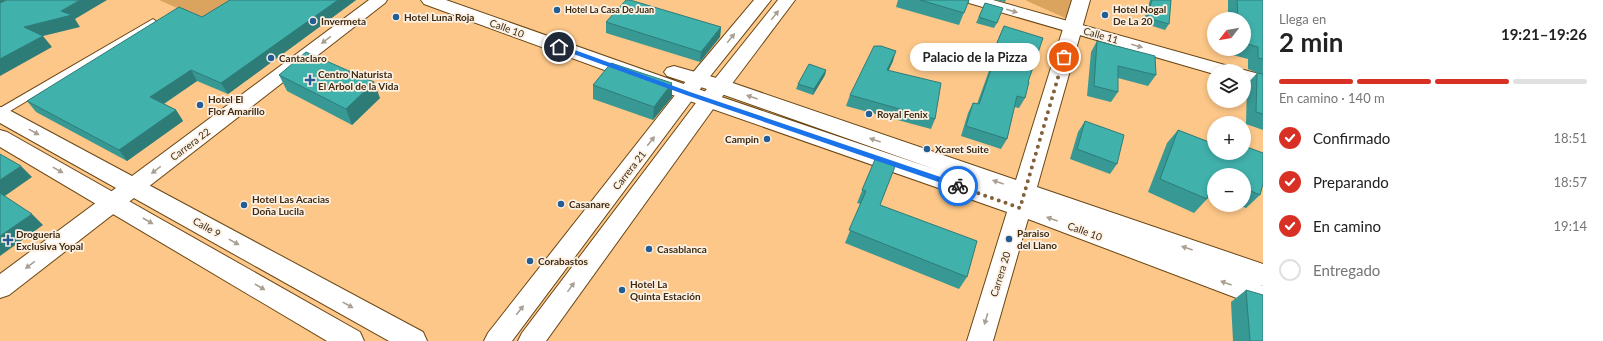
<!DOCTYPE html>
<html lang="es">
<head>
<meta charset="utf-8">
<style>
  :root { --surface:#fff; --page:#f6f6f6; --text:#222; --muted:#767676; --line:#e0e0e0; --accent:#d93025 }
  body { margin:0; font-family:Lato,sans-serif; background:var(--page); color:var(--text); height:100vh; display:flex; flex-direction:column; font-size:15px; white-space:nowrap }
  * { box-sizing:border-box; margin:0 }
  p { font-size:13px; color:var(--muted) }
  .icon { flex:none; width:22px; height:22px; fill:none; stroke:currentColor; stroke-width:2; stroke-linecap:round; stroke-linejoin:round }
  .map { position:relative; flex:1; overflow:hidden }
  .details { display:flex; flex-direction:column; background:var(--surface); width:340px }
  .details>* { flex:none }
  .needle { width:26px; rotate:239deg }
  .fabs { position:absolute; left:1207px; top:12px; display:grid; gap:8px }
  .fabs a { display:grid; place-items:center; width:44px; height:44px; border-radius:50%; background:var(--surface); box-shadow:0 2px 6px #0003; font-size:20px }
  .pin { position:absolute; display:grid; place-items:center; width:34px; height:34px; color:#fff; margin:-17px; border:2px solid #fff; border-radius:50%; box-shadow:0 1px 4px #0007 }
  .courier { position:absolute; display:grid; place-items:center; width:40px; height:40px; margin:-20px; border:3px solid #1a73e8; border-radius:50%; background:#fff; color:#222; box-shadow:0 1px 5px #0007 }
  .bubble { position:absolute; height:28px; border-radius:14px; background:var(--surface); box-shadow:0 2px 6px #0003; font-size:13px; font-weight:700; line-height:28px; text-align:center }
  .headline em { font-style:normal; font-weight:700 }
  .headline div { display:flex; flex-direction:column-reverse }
  .headline { display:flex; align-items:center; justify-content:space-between; height:68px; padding:0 16px }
  h1 { font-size:26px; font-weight:700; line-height:30px }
  .bar { display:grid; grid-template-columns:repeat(4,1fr); gap:6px 4px; align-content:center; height:48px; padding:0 16px }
  .bar i { height:5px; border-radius:3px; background:var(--line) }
  .bar .selected { background:var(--accent) }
  .bar p { grid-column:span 4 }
  ol { padding:0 16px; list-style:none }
  li { display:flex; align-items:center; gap:12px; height:44px }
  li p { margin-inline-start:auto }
  li .icon { padding:4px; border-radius:50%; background:var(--accent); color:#fff; stroke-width:4 }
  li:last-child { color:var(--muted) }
  li i { width:22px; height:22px; border:2px solid var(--line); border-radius:50% }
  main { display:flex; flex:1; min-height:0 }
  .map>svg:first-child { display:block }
</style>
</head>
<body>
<main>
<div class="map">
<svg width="1263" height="341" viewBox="0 0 1263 341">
  <rect width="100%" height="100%" fill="#fcc788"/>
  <!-- green -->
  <g fill="#daa35e">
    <path d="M159 0H230L239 4 208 22Z"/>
    <path d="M1026 0H1076L1072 21 1027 1Z"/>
  </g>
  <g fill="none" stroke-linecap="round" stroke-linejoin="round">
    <!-- service casing -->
    <g stroke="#6a4614" stroke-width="2">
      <path id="service" d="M153 19 157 22 156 24 0 117V108Z"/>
    </g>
    <!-- minor casing -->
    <g stroke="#6a4614" stroke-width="2">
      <g id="minor">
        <path d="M369 0H387L385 3 9 295 0 298V274Z"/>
        <path d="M754 0H771L704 84 512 341H484L488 333 690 76Z"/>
        <path d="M778 0H795L716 105 546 341H518L522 333 702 95Z"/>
        <path d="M967 0H993L1232 67 1235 71H1214V74L969 3Z"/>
        <path d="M1244 70 1263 75V87L1244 82V71H1240Z"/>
      </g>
    </g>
    <!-- secondary casing -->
    <g stroke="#6a4614" stroke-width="2">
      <g id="secondary">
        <path d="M421 0H446L695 88 934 169 713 91 667 76 664 72 667 68 674 66 727 81 1016 180 1072 0H1090L1037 187 1263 264V286L1223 271 1263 286V308L1028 219 993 341H967L1007 212 681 98 424 4Z"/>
        <path d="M0 107 7 109 423 332 427 341H389L0 123Z"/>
        <path d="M0 130 7 132 360 332 364 341H327L0 147Z"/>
      </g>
    </g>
    <!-- service -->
    <use href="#service" fill="#fff" fill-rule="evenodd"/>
    <!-- minor -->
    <use href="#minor" fill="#fff" fill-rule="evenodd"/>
    <!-- secondary -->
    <use href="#secondary" fill="#fff" fill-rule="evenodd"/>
  </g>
  <!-- wall -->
  <g fill="#389894">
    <path d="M230 0H356L228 94 197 81 164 104 176 110 183 121 127 161 36 112 27 101 202 17Z"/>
    <path d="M898 0H969L959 25 896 7Z"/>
    <path d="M995 0H1006L1005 2Z"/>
    <path d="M1150 0H1171L1169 24 1165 30 1143 23Z"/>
    <path d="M1228 0H1263V130L1246 124 1247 84 1257 73 1248 69V59L1229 54V49H1244V19H1228Z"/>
    <path d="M985 3 997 23 994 28 976 23Z"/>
    <path d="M606 22 721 27 720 37 700 62 606 33Z"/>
    <path d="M1004 26 1028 82 1025 98 1019 108 1014 107 1007 139 1001 149 961 136 968 113 973 103 977 104 995 54H992L999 37Z"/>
    <path d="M1097 41 1156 75 1148 86 1118 78V92L1111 102 1087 96 1091 52Z"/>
    <path d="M893 61 888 71 935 119 931 129 846 106 850 95Z"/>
    <path d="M826 70 825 75 813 95 796 89 798 84Z"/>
    <path d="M279 75 380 98 352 125 287 91Z"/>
    <path d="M593 85 672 97 653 120 593 99Z"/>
    <path d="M1085 121 1117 164 1110 174 1070 159 1078 132Z"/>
    <path d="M1178 130 1214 144V153H1244V146L1263 153V184L1260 195 1246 208 1238 205H1244V175H1214V195L1209 193 1207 199 1194 213 1148 192 1167 143Z"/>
    <path d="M876 157 880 205 967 277 959 289 845 243 861 204 857 203Z"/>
    <path d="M1246 290 1263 341H1233L1231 302Z"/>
  </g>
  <!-- shaded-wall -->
  <g fill="#2e7c78">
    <path d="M0 0H6L0 3Z"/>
    <path d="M80 0H107L75 19 80 27 43 36 52 47 0 76V59L24 27 61 11Z"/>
    <path d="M338 0H356L228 94 221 83Z"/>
    <path d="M721 27 720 37 700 62 701 52Z"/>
    <path d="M896 51 893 61 884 81 887 70Z"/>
    <path d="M191 70 197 81 157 108 150 97Z"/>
    <path d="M826 70 825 75 813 95 814 89Z"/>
    <path d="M374 82 380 98 352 125 346 109Z"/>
    <path d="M672 83V97L653 120 654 107Z"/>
    <path d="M176 110 183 121 127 161 119 150Z"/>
    <path d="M21 166 32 177 2 198 0 196V180Z"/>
    <path d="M32 214 43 225 0 256V236Z"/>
  </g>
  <!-- building -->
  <g fill="#41b1ac" stroke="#2e7c78">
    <path d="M7 0H80L61 11 72 15 24 27 43 36 0 59V3Z"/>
    <path d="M230 0H338L221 83 191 70 150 97 176 110 119 150 27 101 179 7 202 17Z"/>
    <path d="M626 0H630L721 27 701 52 606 22Z"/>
    <path d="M920 0H969L964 13Z"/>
    <path d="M1152 0H1171L1169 24 1147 18Z"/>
    <path d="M1237 0H1263V59L1258 58V47L1244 43V19H1238Z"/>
    <path d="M985 3 1003 8 997 23 979 17Z"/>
    <path d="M1004 26 1043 38 1028 82H1029L1025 98 1017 96 1007 139 966 126 973 103 979 104 1000 44 997 43Z"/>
    <path d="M1097 41 1155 56 1156 75 1118 66V92L1094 86Z"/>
    <path d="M874 46H881L896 51 887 70 941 83 935 119 850 95Z"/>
    <path d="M306 52 374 82 346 109 279 75Z"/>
    <path d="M611 63 672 83 654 107 593 85Z"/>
    <path d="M809 64 826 70 814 89 798 84Z"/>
    <path d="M1257 73 1263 74V114L1256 112Z"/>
    <path d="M1085 121 1124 135 1117 164 1077 149Z"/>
    <path d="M1178 130 1214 144V153H1244V146L1263 153V184L1260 195 1244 188V175H1214V177L1207 199 1160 179Z"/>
    <path d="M0 154 21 166 0 180Z"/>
    <path d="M876 157 896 164 880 205 977 241 967 277 849 230 866 191 862 190Z"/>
    <path d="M0 193 32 214 0 236Z"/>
    <path d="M1246 290 1263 295V341H1250Z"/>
  </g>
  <!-- one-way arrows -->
  <defs><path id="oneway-solid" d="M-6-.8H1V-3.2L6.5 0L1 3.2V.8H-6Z"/></defs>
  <g fill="#a99f93">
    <use href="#oneway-solid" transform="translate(1012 11) rotate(16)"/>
    <use href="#oneway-solid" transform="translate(775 15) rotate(-52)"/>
    <use href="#oneway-solid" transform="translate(731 38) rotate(-51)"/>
    <use href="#oneway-solid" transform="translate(326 40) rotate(143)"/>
    <use href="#oneway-solid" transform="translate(1137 46) rotate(16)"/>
    <use href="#oneway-solid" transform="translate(752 97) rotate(-161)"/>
    <use href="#oneway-solid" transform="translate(34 132) rotate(29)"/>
    <use href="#oneway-solid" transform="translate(875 140) rotate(-161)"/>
    <use href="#oneway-solid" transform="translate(651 141) rotate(-52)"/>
    <use href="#oneway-solid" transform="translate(58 170) rotate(29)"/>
    <use href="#oneway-solid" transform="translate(156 170) rotate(143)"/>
    <use href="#oneway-solid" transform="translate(998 182) rotate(-161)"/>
    <use href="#oneway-solid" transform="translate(1052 219) rotate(-160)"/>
    <use href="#oneway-solid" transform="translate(148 221) rotate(30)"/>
    <use href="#oneway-solid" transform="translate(234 242) rotate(29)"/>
    <use href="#oneway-solid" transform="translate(1187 248) rotate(-161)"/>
    <use href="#oneway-solid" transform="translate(30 265) rotate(143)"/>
    <use href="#oneway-solid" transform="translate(1226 283) rotate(-160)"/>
    <use href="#oneway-solid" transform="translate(260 287) rotate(30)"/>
    <use href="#oneway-solid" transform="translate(571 287) rotate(-54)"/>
    <use href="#oneway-solid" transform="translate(348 305) rotate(29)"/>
    <use href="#oneway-solid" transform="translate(520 310) rotate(-52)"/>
    <use href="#oneway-solid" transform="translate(986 319) rotate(107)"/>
  </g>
  <!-- route -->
  <path fill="#1a73e8" d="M557 45H561L690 92 961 184 962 186 961 188H956L686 95 557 48Z"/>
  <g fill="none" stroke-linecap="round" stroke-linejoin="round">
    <!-- done -->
    <path stroke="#81613a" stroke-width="4" stroke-dasharray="0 7.2" d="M958 186 1020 208 1064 57"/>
  </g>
  <!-- markers -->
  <g fill="#245d94" stroke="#fcf1e5" stroke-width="1.5">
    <circle cx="557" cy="10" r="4"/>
    <circle cx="1105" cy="15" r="4"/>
    <circle cx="396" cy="17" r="4"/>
    <circle cx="313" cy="21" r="4"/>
    <circle cx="271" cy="58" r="4"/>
    <path d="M308 74h4v4h4v4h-4v4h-4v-4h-4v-4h4z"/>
    <circle cx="200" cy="105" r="4"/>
    <circle cx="869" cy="114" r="4"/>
    <circle cx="767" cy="139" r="4"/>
    <circle cx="927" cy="149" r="4"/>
    <circle cx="561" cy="204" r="4"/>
    <circle cx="244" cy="205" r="4"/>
    <circle cx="1009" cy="239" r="4"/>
    <path d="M6 234h4v4h4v4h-4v4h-4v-4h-4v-4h4z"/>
    <circle cx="649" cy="249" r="4"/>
    <circle cx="530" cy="261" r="4"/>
    <circle cx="622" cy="290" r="4"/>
  </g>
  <g text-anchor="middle" stroke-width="3.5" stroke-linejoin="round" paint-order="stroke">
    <!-- far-poi labels -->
    <g font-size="9" font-weight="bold" fill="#3f2a10" stroke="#fcf1e5" text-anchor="start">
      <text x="565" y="13">Hotel La Casa De Juan</text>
    </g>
    <!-- poi labels -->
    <g font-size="10" font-weight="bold" fill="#3f2a10" stroke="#fcf1e5" text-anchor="start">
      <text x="1113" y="13">Hotel Nogal<tspan x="1113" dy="12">De La 20</tspan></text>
      <text x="404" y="21">Hotel Luna Roja</text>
      <text x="321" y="25">Invermeta</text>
      <text x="279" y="62">Cantaclaro</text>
      <text x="318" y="78">Centro Naturista<tspan x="318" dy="12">El Arbol de la Vida</tspan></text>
      <text x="208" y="103">Hotel El<tspan x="208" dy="12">Flor Amarillo</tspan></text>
      <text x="877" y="118">Royal Fenix</text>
      <text x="759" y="143" text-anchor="end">Campin</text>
      <text x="935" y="153">Xcaret Suite</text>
      <text x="252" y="203">Hotel Las Acacias<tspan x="252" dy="12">Doña Lucila</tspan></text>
      <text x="569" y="208">Casanare</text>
      <text x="1017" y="237">Paraiso<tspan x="1017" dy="12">del Llano</tspan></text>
      <text x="16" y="238">Drogueria<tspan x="16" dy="12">Exclusiva Yopal</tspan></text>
      <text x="657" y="253">Casablanca</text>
      <text x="538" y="265">Corabastos</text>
      <text x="630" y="288">Hotel La<tspan x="630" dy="12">Quinta Estación</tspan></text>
    </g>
    <!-- street labels -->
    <g font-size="10" fill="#3f2a10" stroke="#fcf1e5">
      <text transform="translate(507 28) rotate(20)" y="4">Calle 10</text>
      <text transform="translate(1101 35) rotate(16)" y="4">Calle 11</text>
      <text transform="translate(190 144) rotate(-37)" y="4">Carrera 22</text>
      <text transform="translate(629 170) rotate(-52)" y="4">Carrera 21</text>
      <text transform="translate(207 227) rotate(29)" y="4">Calle 9</text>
      <text transform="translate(1085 231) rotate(20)" y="4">Calle 10</text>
      <text transform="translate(1000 274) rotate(-73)" y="4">Carrera 20</text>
    </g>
  </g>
</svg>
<div class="fabs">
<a><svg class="needle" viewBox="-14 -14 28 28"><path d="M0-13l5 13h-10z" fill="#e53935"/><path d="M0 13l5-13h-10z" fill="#767676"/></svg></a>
<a><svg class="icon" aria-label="layers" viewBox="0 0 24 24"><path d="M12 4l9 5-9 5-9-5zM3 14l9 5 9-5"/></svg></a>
<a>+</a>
<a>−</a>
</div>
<div class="pin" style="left:1064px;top:57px;background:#ea580c"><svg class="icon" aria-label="bag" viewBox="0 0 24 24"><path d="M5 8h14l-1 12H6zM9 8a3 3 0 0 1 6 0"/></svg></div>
<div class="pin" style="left:559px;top:47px;background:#1f2937"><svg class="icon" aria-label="home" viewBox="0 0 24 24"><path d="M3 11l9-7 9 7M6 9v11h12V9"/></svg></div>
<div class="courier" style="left:958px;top:186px"><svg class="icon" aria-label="bike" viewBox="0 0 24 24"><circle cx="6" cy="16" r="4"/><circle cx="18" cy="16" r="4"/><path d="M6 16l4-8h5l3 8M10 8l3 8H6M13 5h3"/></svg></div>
<div class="bubble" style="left:910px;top:43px;width:130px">Palacio de la Pizza</div>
</div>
<section class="details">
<div class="headline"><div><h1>2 min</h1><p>Llega en</p></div><em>19:21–19:26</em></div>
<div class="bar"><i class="selected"></i><i class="selected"></i><i class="selected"></i><i></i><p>En camino · 140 m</p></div>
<ol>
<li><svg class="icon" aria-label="check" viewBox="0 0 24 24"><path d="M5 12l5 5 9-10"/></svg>Confirmado<p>18:51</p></li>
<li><svg class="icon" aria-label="check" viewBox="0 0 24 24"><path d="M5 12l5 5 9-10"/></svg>Preparando<p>18:57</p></li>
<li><svg class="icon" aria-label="check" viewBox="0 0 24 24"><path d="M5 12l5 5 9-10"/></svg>En camino<p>19:14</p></li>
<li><i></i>Entregado</li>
</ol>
</section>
</main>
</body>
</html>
